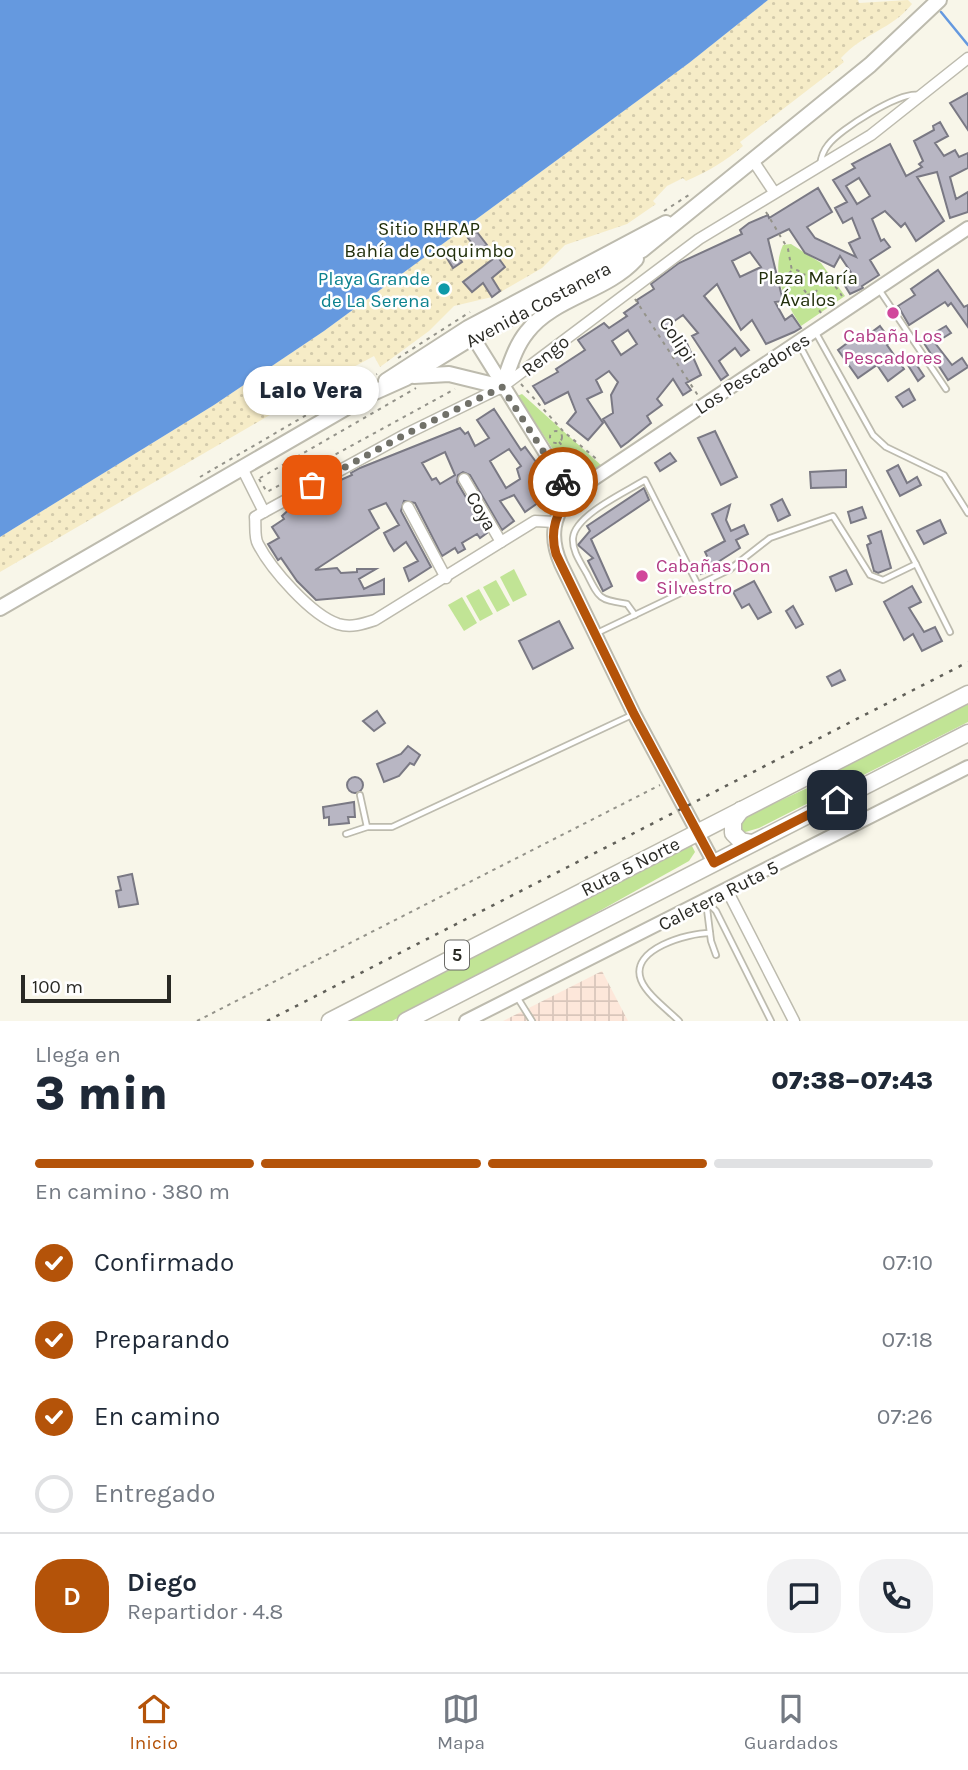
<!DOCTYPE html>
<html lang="es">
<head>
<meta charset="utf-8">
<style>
  :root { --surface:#fff; --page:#f2f2f3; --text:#1f2937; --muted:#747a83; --line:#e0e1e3; --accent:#b45309 }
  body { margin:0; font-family:Karla,sans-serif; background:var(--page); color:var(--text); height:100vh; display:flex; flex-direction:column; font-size:26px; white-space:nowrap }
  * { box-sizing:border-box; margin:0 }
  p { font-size:23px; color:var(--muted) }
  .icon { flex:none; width:38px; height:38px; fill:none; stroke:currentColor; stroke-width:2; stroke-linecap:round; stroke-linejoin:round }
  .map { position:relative; height:1021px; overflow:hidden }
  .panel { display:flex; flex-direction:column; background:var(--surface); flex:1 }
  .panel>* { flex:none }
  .scale { position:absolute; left:21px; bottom:18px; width:150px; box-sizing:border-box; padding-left:7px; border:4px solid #292924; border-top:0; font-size:19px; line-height:24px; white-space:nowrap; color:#292924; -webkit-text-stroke:5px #fff; paint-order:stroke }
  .pin { position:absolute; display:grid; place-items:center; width:60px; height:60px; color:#fff; margin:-30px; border-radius:14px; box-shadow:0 4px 10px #0006 }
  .courier { position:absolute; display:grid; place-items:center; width:70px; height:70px; margin:-35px; border:5px solid #b45309; border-radius:50%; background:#fff; color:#222; box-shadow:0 2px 9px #0007 }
  .bubble { position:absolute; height:49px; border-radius:24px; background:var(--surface); box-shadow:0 2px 5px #0004; font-size:23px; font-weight:800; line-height:49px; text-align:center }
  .overview em { font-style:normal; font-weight:800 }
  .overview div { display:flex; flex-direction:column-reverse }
  .overview { display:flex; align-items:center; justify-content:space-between; height:119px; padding:0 35px }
  h1 { font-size:46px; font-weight:800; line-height:52px }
  .bar { display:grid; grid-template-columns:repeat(4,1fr); gap:10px 7px; align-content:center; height:84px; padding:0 35px }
  .bar i { height:9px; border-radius:5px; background:var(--line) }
  .bar .on { background:var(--accent) }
  .bar p { grid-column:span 4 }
  .line { display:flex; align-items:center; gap:18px; padding:0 35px; border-top:2px solid var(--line) }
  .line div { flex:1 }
  .round { display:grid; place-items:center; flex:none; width:74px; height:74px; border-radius:28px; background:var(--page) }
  ol { padding:0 35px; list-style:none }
  li { display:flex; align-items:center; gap:21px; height:77px }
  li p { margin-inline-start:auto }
  li .icon { padding:7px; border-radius:50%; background:var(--accent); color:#fff; stroke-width:4 }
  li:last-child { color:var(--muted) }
  li i { width:38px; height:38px; border:4px solid var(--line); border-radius:50% }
  .menu { display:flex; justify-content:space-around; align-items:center; height:98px; border-top:2px solid var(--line); background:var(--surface); font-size:19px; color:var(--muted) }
  .menu a { display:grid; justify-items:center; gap:4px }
  .menu .on { color:var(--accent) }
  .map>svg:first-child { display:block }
</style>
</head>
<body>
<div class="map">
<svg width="968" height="1021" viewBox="0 0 968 1021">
  <defs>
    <pattern id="industrial-grid" width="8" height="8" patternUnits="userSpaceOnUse" patternTransform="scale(1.75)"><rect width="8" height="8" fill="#fde7da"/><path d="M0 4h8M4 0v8" fill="none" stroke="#d9c6bb"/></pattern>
    <pattern id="sand-dots" width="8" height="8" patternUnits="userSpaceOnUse" patternTransform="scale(1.75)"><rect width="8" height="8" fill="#f6ecc7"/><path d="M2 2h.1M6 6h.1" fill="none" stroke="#d3caab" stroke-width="1.8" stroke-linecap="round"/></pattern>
  </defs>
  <rect width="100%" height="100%" fill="#f8f6e9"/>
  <!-- industrial -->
  <path fill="url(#industrial-grid)" d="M602 971 628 1021H503Z"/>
  <!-- green -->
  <g fill="#c1e495">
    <path d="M791 244 821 263 845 296 801 326C786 303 770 274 783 245Z"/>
    <path d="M522 394 602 466 575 482 517 396Z"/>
    <path d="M514 569 527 595 513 602 500 577Z"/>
    <path d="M496 580 510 605 497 612 483 587Z"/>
    <path d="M479 589 493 614 480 621 466 596Z"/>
    <path d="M462 597 477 623 464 631 448 605Z"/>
    <path d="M968 702V722L759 828 742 833 739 825 745 817 831 777V773Z"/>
    <path d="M691 844 695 852 689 861 526 952 392 1021H342Z"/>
  </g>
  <!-- sand -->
  <path fill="url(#sand-dots)" d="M768 0H858L859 3 908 0 912 4C891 30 865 32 841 58L844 62 744 139 740 142 743 146C726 161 707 172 686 181L683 178 667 186 653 201 656 204 627 224 565 245 542 268 492 297 454 306 429 331 380 367 374 356 335 377 0 572V537L214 405 324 331 689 63Z"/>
  <!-- water -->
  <path fill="#6599df" d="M0 0H768L689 63 324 331 214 405 0 537Z"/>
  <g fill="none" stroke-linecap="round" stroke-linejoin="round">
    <!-- stream -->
    <path stroke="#6599df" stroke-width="2.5" d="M941 12 968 45"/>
  </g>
  <!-- building -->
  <g fill="#b8b6c3" stroke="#7a7984" stroke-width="2" fill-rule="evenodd">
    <path d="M968 93V130L950 103Z"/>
    <path d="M940 122 948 136 935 143 944 156 955 150 959 157 968 153V168L950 177 956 199 968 192V212L950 218 937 172 917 177 944 221 916 241 905 223 901 227 885 211 872 219 881 241 884 239 890 247 870 260 879 275 862 286 863 288 850 294 842 281 852 274 840 256 834 267 805 253 789 229 768 239 783 301 775 302 785 320 792 315 801 328 794 332 766 344 752 320 741 330 717 284 704 296 749 350 741 356 735 348 719 361 728 375 721 380 692 336 698 333 683 315 670 324 678 343 685 339 701 375 686 383 691 390 683 395 673 379 657 399 662 405 647 416 651 423 628 442 621 447 603 419 613 413 611 395 618 382 609 371 596 380 602 392 587 399 603 423 588 440 567 423 576 412 568 392 545 404 542 399 533 386 558 372 556 369 585 350 578 340 604 323 609 328 627 316 624 313 638 303 637 300 654 289 651 284 679 263 742 234 740 230 749 223 768 215 769 218 818 188 832 212 807 227 815 238 856 257 849 243 860 238 852 218 843 223 835 208 847 202 833 180 855 168 852 164 890 144 906 176 922 167 919 164 923 161 914 141 934 130 933 126ZM859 178 870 196 857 204 846 186ZM750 252 761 267 740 277 732 261ZM628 330 637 344 621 355 612 341Z"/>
    <path d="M477 232 487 245 478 251 468 238Z"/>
    <path d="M454 249 462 262 453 268 445 255Z"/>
    <path d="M497 256 505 267 492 278 500 291 492 297 483 283 472 292 463 282Z"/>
    <path d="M938 270 964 307 968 305V327L951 303 948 306 945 302 909 325 898 306 915 295 911 289Z"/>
    <path d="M880 326 891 341 887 345 904 369 888 381 877 365 858 378 838 350 854 338 857 343Z"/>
    <path d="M946 326 951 333 935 343 952 365 962 358 968 367 948 380 922 340Z"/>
    <path d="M912 358 924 376 918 381 906 362Z"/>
    <path d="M909 389 915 400 903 407 896 397Z"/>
    <path d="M494 409 521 450 525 447 539 466 541 465 555 491 525 512 514 495 500 501 514 521 502 530 470 475 463 472 458 475 457 482 487 533 480 538 477 534 462 543 465 549 458 553 455 548 442 556 415 503 404 501 401 511 431 567 409 581 404 568 418 561 406 542 394 551 389 543 384 533 399 525 386 503 369 510 379 528 315 570 337 568 341 573 357 572V569H376L359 579 364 589 384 579V594L316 600 297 581 281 558 278 560 268 544 279 538 272 527 284 519 282 516 297 502 307 497 309 500 329 489 327 486 352 475 351 473 360 468 460 428 465 434 468 432 475 446 489 438 477 420ZM509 449 521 466 517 469 520 479 506 488 490 461ZM445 452 455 475 440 484 436 478 432 480 422 463Z"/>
    <path d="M715 431 737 477 721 485 698 438Z"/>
    <path d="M670 453 676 461 660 471 655 463Z"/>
    <path d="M898 465 907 483 917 477 921 485 900 496 887 471Z"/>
    <path d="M846 470V487L811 488 810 472Z"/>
    <path d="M644 488 649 500 591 539 612 586 603 591 588 561 593 558 578 545 590 531 587 526Z"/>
    <path d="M782 499 790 515 778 521 771 505Z"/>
    <path d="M730 505 726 520 731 531 744 525 748 534 736 540 740 548 718 562 721 567 701 574 697 567 709 560 705 552 725 541 712 514Z"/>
    <path d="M862 507 866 518 851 523 848 512Z"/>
    <path d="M940 520 946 533 924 544 917 531Z"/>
    <path d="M881 531 891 568 878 573 874 571 867 545 871 543 868 536Z"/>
    <path d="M846 570 852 584 836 591 830 577Z"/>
    <path d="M754 581 771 612 758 619 749 604 742 608 733 592Z"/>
    <path d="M912 586 921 602 909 608 924 632 935 627 942 641 922 651 913 634 904 640 884 602Z"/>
    <path d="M793 606 803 624 796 628 786 611Z"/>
    <path d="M559 621 573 648 533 669 519 641Z"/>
    <path d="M840 670 845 680 832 686 827 677Z"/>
    <path d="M377 711 385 723 374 731 363 721Z"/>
    <path d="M408 746 420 755 414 765 410 763 399 776 384 782 377 764 401 754Z"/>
    <circle cx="355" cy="785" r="8"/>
    <path d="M354 802 355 817H348L349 823 329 825V817L324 818 323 807Z"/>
    <path d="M132 874 138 904 119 907 116 891 121 890 118 877Z"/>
  </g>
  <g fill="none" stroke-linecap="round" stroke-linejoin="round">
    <!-- service casing -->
    <g stroke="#bdbbae" stroke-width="8">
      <g id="service">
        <path d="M820 165C821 158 823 151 828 145 840 129 899 92 918 95"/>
        <path d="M880 291 946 389"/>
        <path d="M816 333 873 435 886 447 944 475 968 513"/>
        <path d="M916 564 950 632"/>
        <path d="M635 615 627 604C599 599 600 600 587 574 581 563 572 551 573 538 575 515 626 492 645 480L698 585"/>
        <path d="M597 633 729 570 770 538 833 516 870 575 883 580 916 564 799 344"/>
        <path d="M360 795 367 827"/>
        <path d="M346 834 367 827H392L634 714"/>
        <path d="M706 901 716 911 771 1021"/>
        <path d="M706 901 711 941 716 955"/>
        <path d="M517 997 532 1021"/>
        <path d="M679 1021C668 1010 647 995 641 980 629 949 688 933 710 933"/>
      </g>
    </g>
    <!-- minor casing -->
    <g stroke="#bdbbae" stroke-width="13">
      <g id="minor">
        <path d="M754 162 774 192"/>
        <path d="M242 468 264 512"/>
        <path d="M464 479 501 542"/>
        <path d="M408 507 446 578"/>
        <path d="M555 522 535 521 375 620C363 624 351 628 338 624 311 615 271 569 258 544 254 537 256 526 255 517L264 512 408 433 502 387 699 239 871 135 968 58"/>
        <path d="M727 890 794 1021"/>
      </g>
    </g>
    <!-- tertiary casing -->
    <g stroke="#bdbbae" stroke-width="16">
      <g id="tertiary">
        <path d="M468 329 571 494"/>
        <path d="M714 863 634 714 561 564C549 537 553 516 571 494L968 228"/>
        <path d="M466 1021 968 767"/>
      </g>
    </g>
    <!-- primary casing -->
    <g stroke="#bdbbae" stroke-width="18">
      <g id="primary">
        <path d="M414 376 449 374 502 387C509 369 514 348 527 332 554 297 606 292 636 259"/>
        <path d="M386 381 468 328 666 223"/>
        <path d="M0 608 368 395 406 378 473 337 642 250 870 65 939 0"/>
      </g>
    </g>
    <!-- trunk casing -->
    <g stroke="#bdbbae" stroke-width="19">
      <g id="trunk">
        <path d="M741 810 733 821V833L741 841 752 843"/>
        <path d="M330 1021 968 694"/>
        <path d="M406 1021 968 733"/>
      </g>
    </g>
    <!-- path -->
    <g stroke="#94938a" stroke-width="2" stroke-dasharray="3.5 5" stroke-linecap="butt">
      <path d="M664 211 692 193"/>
      <path d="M766 212 788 249 792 271"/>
      <circle cx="795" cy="277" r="7"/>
      <path d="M802 275 824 270 842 296"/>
      <path d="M799 283 821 313"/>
      <path d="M635 299 699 397"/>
      <path d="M782 300 791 283"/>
      <path d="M782 301 815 293 827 277"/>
      <path d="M398 358 470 312"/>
      <path d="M521 384 563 431 599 461"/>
      <circle cx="556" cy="437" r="6"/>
      <path d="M559 442 584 470"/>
      <path d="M200 477 377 374"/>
      <path d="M260 478 416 388"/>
      <path d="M259 479 267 492 455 389"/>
      <path d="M197 1021 660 785"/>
    </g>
    <!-- service -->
    <use href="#service" stroke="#fff" stroke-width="4.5"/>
    <!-- minor -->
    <use href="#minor" stroke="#fff" stroke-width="10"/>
    <!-- tertiary -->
    <use href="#tertiary" stroke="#fff" stroke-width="12"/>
    <!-- primary -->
    <use href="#primary" stroke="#fff" stroke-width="14"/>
    <!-- trunk -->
    <use href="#trunk" stroke="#fff" stroke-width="16"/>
    <!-- rail -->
    <path stroke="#616059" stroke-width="2.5" stroke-dasharray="3.5 7" stroke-linecap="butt" d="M267 1021 968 662"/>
  </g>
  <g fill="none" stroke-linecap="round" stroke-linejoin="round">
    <!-- done -->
    <path stroke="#717169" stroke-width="7" stroke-dasharray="0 12.6" d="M312 485 408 433 502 387 563 482"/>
    <!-- route -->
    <path stroke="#b45309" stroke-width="9" d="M563 482 571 494C557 512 549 530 556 554L634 714 714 863 837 800"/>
  </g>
  <!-- markers -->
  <circle fill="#0f9aa8" stroke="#fff" stroke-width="2.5" cx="444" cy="289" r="7"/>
  <g fill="#d1479c" stroke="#fff" stroke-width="2.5">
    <circle cx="893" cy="313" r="7"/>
    <circle cx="642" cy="576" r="7"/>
  </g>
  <g text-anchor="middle" stroke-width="5" stroke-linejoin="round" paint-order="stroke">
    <!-- shield labels -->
    <rect fill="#fff" stroke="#696966" stroke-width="2" x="445" y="940.5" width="24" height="29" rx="5"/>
    <g font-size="18" font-weight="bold" fill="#292924">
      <text x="457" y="961">5</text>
    </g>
    <!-- park labels -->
    <g font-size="19" fill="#22300c" stroke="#fff">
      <text x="429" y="235">Sitio RHRAP<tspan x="429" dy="22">Bahía de Coquimbo</tspan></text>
      <text x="808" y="284">Plaza María<tspan x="808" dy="22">Ávalos</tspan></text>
    </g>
    <!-- culture labels -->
    <g font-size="19" fill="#0d838f" stroke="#fff" text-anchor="end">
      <text x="430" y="285">Playa Grande<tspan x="430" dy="22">de La Serena</tspan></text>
    </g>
    <!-- street labels -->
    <g font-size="19" fill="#292924" stroke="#fff">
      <text transform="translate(538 304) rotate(-28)" y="7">Avenida Costanera</text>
      <text transform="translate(678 339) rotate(57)" y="7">Colipi</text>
      <text transform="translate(545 355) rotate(-38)" y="7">Rengo</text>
      <text transform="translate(752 373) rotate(-33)" y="7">Los Pescadores</text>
      <text transform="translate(482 511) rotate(60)" y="7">Coya</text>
      <text transform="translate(630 866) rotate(-27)" y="7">Ruta 5 Norte</text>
      <text transform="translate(718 895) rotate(-27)" y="7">Caletera Ruta 5</text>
    </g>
    <!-- hotel labels -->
    <g font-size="19" fill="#b23c85" stroke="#fff">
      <text x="893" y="342">Cabaña Los<tspan x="893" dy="22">Pescadores</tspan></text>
      <text x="656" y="572" text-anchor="start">Cabañas Don<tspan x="656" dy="22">Silvestro</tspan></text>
    </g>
  </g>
</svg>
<div class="scale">100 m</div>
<div class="pin" style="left:312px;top:485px;background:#ea580c"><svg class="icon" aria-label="bag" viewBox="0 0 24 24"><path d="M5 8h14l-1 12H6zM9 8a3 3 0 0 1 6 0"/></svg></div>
<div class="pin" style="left:837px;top:800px;background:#1f2937"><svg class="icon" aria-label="home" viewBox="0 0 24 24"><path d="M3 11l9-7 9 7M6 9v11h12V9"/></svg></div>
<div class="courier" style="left:563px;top:482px"><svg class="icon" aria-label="bike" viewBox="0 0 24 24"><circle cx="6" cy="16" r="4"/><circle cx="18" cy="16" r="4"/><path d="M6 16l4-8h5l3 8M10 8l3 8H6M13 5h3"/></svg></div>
<div class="bubble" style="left:243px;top:366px;width:136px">Lalo Vera</div>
</div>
<section class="panel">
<div class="overview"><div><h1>3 min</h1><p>Llega en</p></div><em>07:38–07:43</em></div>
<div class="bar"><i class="on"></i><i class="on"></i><i class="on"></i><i></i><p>En camino · 380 m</p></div>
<ol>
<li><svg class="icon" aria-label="check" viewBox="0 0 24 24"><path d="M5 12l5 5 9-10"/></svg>Confirmado<p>07:10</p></li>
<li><svg class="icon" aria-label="check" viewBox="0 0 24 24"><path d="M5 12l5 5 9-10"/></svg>Preparando<p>07:18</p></li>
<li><svg class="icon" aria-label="check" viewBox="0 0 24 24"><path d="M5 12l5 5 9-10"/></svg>En camino<p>07:26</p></li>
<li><i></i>Entregado</li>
</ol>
<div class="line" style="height:126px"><b class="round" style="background:var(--accent);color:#fff">D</b><div><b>Diego</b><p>Repartidor · 4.8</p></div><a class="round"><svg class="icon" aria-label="chat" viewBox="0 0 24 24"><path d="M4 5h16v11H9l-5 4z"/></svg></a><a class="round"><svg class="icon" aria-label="phone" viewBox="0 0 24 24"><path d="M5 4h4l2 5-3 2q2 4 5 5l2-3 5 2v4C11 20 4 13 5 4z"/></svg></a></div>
</section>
<nav class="menu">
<a class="on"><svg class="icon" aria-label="home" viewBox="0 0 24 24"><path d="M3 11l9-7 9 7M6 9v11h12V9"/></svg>Inicio</a>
<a><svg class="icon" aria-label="map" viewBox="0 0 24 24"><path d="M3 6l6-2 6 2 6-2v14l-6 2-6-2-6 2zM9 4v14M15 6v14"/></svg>Mapa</a>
<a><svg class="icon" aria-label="saved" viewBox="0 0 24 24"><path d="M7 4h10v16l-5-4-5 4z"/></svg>Guardados</a>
</nav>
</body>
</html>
